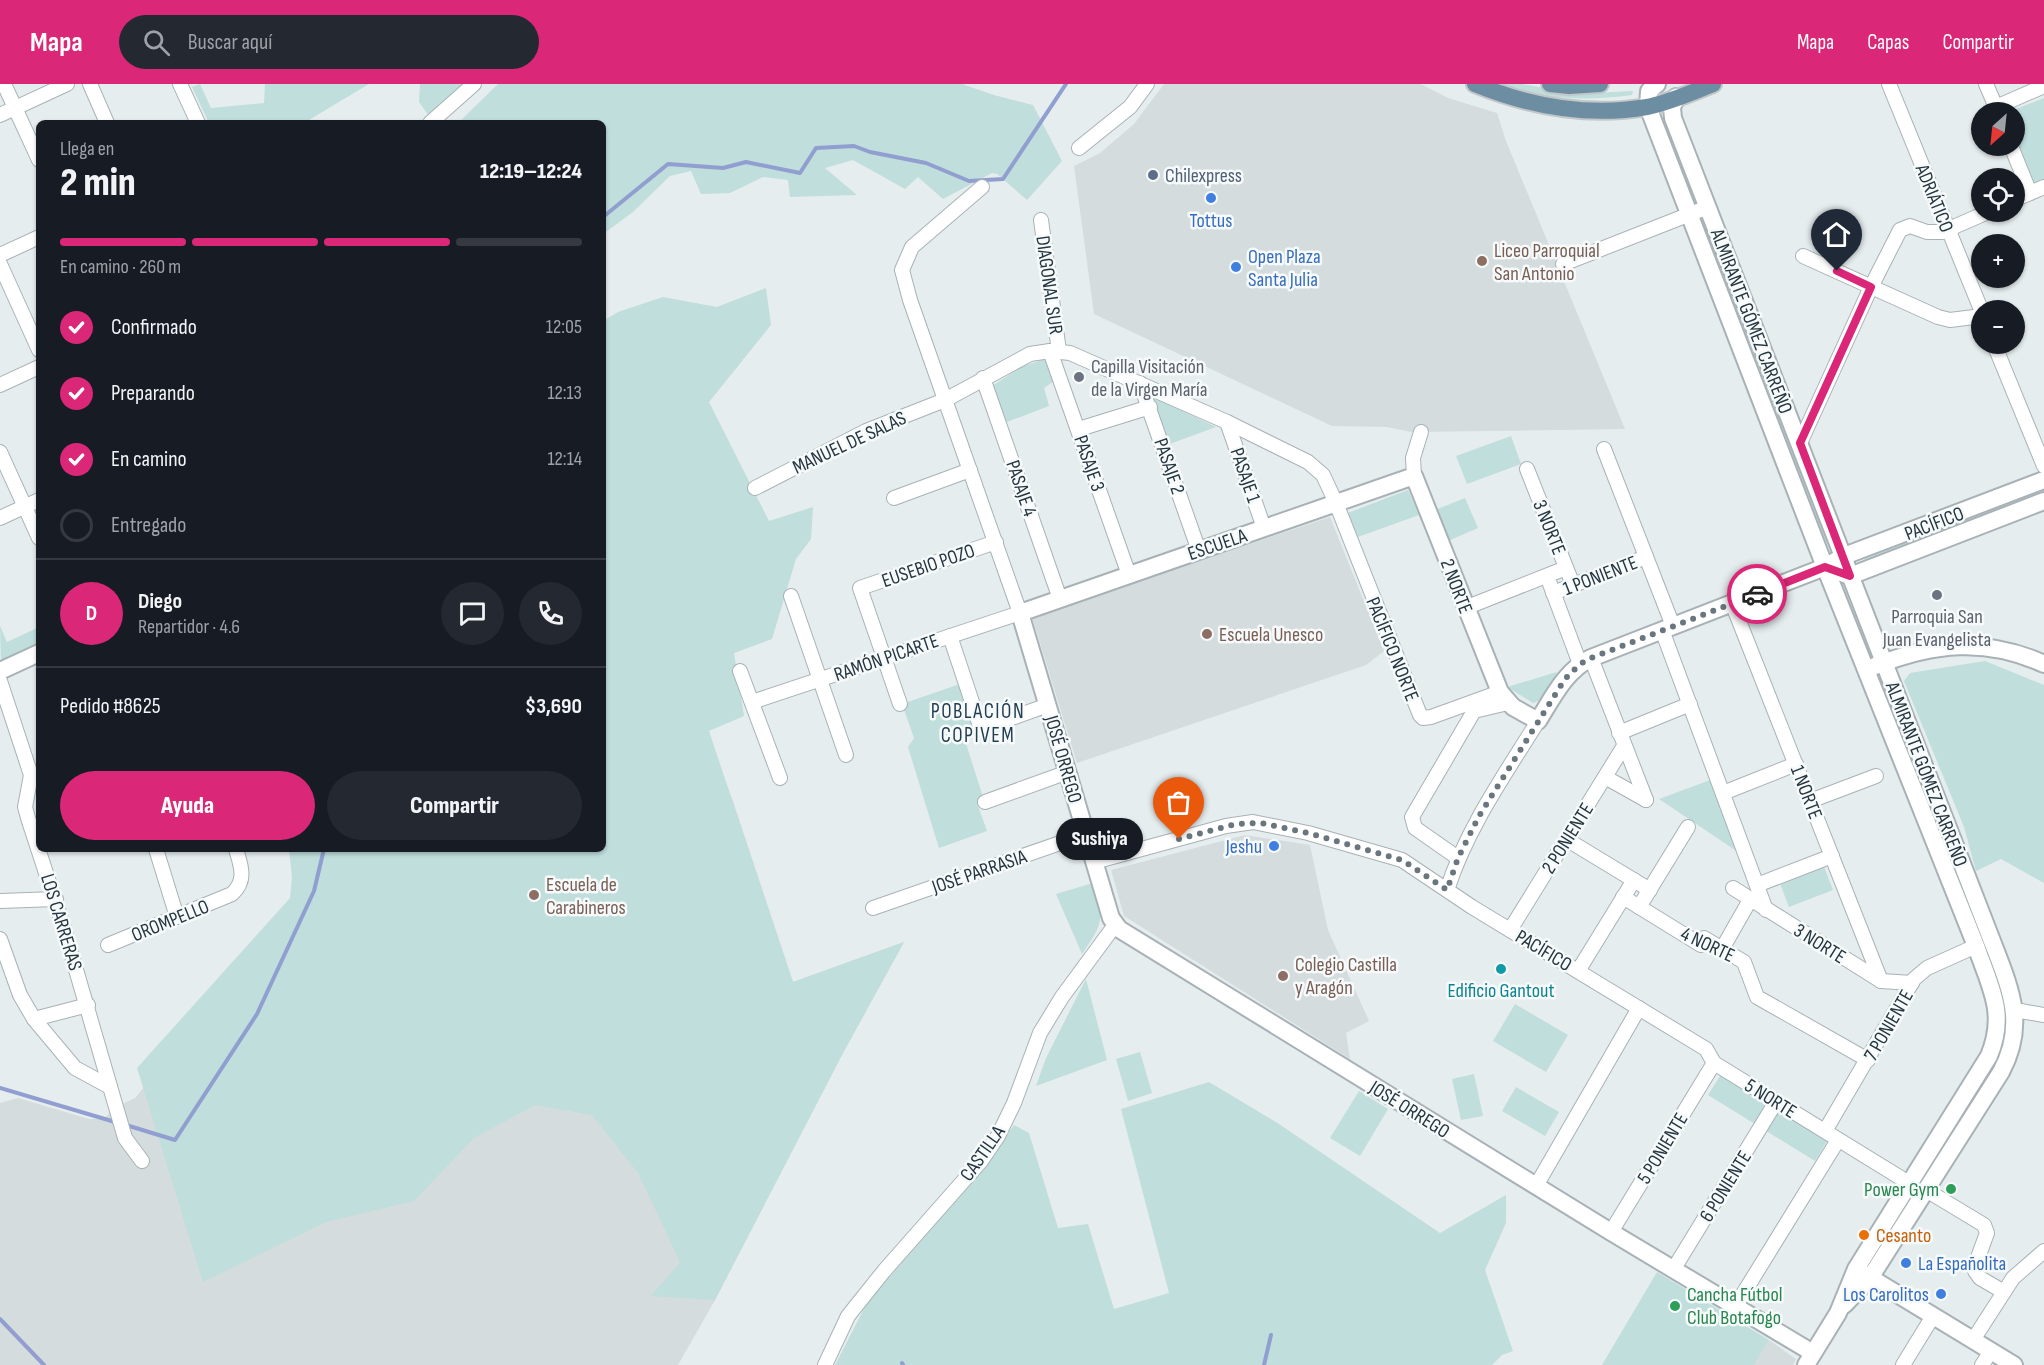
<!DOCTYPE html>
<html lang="es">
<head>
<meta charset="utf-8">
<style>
  :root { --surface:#171b24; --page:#242831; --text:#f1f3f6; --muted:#9ea1a6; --line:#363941; --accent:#db2777 }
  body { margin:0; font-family:"Sofia Sans Condensed",sans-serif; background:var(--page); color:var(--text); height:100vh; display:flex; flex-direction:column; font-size:22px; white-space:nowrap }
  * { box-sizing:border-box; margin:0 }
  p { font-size:20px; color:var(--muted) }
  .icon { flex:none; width:33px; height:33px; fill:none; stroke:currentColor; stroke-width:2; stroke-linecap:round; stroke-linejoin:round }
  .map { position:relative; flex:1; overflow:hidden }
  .drawer { position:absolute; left:36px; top:36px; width:570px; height:732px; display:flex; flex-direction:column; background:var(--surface); border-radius:9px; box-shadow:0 2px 4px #0004 }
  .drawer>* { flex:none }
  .needle { width:39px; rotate:207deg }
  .fabs { position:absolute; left:1971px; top:18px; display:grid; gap:12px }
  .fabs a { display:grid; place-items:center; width:54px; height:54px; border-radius:50%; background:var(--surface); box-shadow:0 2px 4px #0004; font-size:30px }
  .pin { position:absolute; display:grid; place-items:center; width:51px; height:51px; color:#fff; margin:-62px -26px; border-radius:50% 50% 50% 0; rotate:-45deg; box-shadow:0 0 6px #0007 }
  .pin .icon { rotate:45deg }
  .courier { position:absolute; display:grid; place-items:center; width:60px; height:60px; margin:-30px; border:4px solid #db2777; border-radius:50%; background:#fff; color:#222; box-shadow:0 2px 8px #0007 }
  .bubble { position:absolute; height:42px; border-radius:21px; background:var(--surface); box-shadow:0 2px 4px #0004; font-size:20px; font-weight:800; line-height:42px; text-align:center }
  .summary em { font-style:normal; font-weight:800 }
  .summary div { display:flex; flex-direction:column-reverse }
  .summary { display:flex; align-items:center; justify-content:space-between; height:102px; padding:0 24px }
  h1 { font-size:39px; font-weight:800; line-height:45px }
  .bar { display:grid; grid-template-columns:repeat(4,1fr); gap:9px 6px; align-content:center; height:72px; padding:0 24px }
  .bar i { height:8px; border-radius:4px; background:var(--line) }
  .bar .current { background:var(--accent) }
  .bar p { grid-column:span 4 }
  .line { display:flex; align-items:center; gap:15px; padding:0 24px; border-top:2px solid var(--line) }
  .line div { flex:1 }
  .round { display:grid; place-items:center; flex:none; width:63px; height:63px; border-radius:32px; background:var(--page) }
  ol { padding:0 24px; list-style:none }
  li { display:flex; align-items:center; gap:18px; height:66px }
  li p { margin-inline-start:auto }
  li .icon { padding:6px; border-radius:50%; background:var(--accent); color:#fff; stroke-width:4 }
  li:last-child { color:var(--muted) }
  li i { width:33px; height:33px; border:3px solid var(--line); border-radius:50% }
  .primary-button { display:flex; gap:12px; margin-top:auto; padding:12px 24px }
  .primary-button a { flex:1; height:69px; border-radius:36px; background:var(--accent); color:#fff; font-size:24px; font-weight:800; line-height:69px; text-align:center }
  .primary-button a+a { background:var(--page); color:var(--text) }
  header { display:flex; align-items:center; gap:36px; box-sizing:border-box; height:84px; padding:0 30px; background:var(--accent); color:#fff }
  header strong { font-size:28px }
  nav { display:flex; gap:33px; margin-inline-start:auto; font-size:21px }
  .search { width:420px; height:54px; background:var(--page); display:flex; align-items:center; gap:15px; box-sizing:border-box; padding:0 21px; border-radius:33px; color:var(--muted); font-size:22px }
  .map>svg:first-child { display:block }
</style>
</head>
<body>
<header>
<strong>Mapa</strong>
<div class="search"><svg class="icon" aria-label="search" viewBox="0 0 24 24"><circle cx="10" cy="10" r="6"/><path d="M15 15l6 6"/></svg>Buscar aquí</div>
<nav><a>Mapa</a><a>Capas</a><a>Compartir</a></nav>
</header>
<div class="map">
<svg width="2044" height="1281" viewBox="0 0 2044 1281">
  <rect width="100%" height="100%" fill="#e6edee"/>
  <!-- built -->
  <g fill="#d4dcde">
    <path d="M1164 0H1421L1448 14 1497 29 1506 57 1625 345 1411 348 1387 343 1332 342 1094 230 1074 82 1100 69 1134 40Z"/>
    <path d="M1330 433 1384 567 1366 581 1077 679 1032 533Z"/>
    <path d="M668 539 734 720 793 898 904 858 843 969 715 1216 678 1281H0V1019L18 1014 89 1035H104L114 1024 135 1014 342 765H603Z"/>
    <path d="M1245 751 1310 761 1328 846 1369 937 1346 949 1350 975 1124 832 1111 786Z"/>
    <path d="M1769 1256 1796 1275 1793 1281H1754Z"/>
  </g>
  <!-- green -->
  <g fill="#c0dedc">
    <path d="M200 0 211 24 264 19 265 0H369L304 39H209L192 3Z"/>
    <path d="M420 0H465L429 32 419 18Z"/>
    <path d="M498 0H962L994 11 1033 21 1062 77 1027 116 997 90 992 89 943 115 918 93 905 105 853 76 825 84 857 111 790 113 788 96 763 93 730 109 701 110 691 87 670 92 633 128 603 150V39H458Z"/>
    <path d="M1497 0H1522L1565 8 1592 9 1633 7 1632 11C1587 17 1541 16 1497 0Z"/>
    <path d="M2044 14V96L2035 100 2015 51 2014 28H2008Z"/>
    <path d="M766 204 771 241 709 318 769 437 813 423 811 455 796 475 772 555 734 569 744 632 709 647 793 898 904 858 843 969 715 1216 651 1212 680 1178 638 1089 592 1031 535 1021 474 1054 414 1117 326 1138 203 1198 137 984 290 814 292 793 289 765H603V237L618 228 663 213 717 223Z"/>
    <path d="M1051 273 1057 295 1044 304 1049 322 1002 340 989 304 1021 283Z"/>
    <path d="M1153 313 1216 343 1167 361Z"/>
    <path d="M1776 323 1828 455 1824 456 1771 324Z"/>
    <path d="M1511 352 1521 380 1467 400 1456 372Z"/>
    <path d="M1408 406 1419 431 1355 454 1345 430Z"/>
    <path d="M1465 414 1478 444 1448 457 1435 426Z"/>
    <path d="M1998 422 2001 423 1999 427 1866 479 1864 475Z"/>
    <path d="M0 542 7 558 39 543V562L1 579Z"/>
    <path d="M1985 577 2044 601V799L2001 775 1976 787 1964 743 1904 597 1910 589Z"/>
    <path d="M1557 588C1551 599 1546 616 1533 619L1507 603Z"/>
    <path d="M960 600 975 643 962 647 984 716 977 719 987 747 939 764 908 663 914 654 902 620Z"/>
    <path d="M1713 695 1744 772 1659 715Z"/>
    <path d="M1823 780 1833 806 1789 823 1779 797Z"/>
    <path d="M1093 799C1104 837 1104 837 1082 870L1056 810Z"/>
    <path d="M1086 895 1107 976 1036 1002 1046 974Z"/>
    <path d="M1515 920 1568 951 1546 988 1493 957Z"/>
    <path d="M1140 968 1152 1009 1128 1017 1116 975Z"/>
    <path d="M1722 989 1829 1054 1815 1077 1708 1011Z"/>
    <path d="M1474 990 1483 1032 1461 1036 1452 995Z"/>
    <path d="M1209 998 1279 1040 1440 1149 1506 1111V1139L1485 1186 1513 1267 1502 1271 1492 1281H835L867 1219 975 1095 1014 1041 1029 1049 1058 1144 1088 1140 1114 1225 1169 1209 1121 1025Z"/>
    <path d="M1516 1003 1559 1028 1545 1052 1502 1027Z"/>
    <path d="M1359 1007 1388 1025 1360 1072 1330 1054Z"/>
    <path d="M1657 1188 1769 1256 1754 1281H1602Z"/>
  </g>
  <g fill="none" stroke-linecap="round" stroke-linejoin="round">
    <!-- stream -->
    <g stroke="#919ed0" stroke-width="4">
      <path d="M603 133 668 80 723 84 746 78 800 89 816 64 854 62 870 68 926 79 969 97 1003 95 1066 0"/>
      <path d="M0 1004 115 1038"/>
      <path d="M126 1041 175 1056 257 930 314 807 324 765"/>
      <path d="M0 1235 44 1281"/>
      <path d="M902 1279 903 1281"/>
      <path d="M1264 1281 1271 1251"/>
    </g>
    <!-- minor casing -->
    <g stroke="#a8b2b6" stroke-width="16">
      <g id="minor">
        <path d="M4 0 39 76"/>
        <path d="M90 0 107 39"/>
        <path d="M180 0 198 39"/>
        <path d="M1889 0 1982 228"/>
        <path d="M1986 0 1998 28"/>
        <path d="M1996 23 2044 2"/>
        <path d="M0 31 67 0"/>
        <path d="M430 39 474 0"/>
        <path d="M2011 62 2030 109"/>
        <path d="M1079 64 1130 23 1147 0"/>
        <path d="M2014 116 2044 103"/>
        <path d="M1041 136 1059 267"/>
        <path d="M0 171 39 153"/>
        <path d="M1803 172 1938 233 1950 236 1982 232"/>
        <path d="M0 180 39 266"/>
        <path d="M1563 180 1708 123"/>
        <path d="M1994 260 2044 382"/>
        <path d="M1050 267 1129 491"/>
        <path d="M983 294 1060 515"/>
        <path d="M1140 299 1199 467"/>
        <path d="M0 301 39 283"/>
        <path d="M1227 338 1264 444"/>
        <path d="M1079 345 1150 323"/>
        <path d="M1800 359 1871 203 1900 146 1910 142 1927 148H1942L1988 128"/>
        <path d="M1604 365 1673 542"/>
        <path d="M0 368 39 454"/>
        <path d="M1527 385 1573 501"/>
        <path d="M1414 392 1413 374 1421 348"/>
        <path d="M755 404 866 347 945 316 1030 270 1050 267 1070 269 1227 338 1308 378 1323 391 1336 419 1420 631 1423 634 1431 633 1500 608"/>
        <path d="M894 414 970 386"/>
        <path d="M0 434 39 416"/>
        <path d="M1550 500 1580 580"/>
        <path d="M1553 509 1646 473"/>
        <path d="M791 512 846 671"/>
        <path d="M1732 519 1881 897"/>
        <path d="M1465 524 1566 484"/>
        <path d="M1662 546 1766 826"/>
        <path d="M950 552 981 645 1048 621"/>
        <path d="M1591 574 1646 716"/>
        <path d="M740 587 780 694"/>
        <path d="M0 597 31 691 25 723 28 734 63 841 125 1054 142 1077"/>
        <path d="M752 618 1020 529 910 216 902 186 912 163 982 103"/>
        <path d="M900 620 860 504 996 458"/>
        <path d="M1619 649 1690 620"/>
        <path d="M1605 693 1646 716"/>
        <path d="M1723 709 1796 680"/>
        <path d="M1810 717 1876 692"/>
        <path d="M985 718 1068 688"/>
        <path d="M1566 755 1650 806"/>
        <path d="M156 765 177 833"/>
        <path d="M1458 774 1415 744 1412 733 1474 627 1508 619"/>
        <path d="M1094 778 1226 742 1253 738 1308 749 1402 776 1472 823 1706 965 1714 979 1909 1099"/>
        <path d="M1757 801 1832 772"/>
        <path d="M1733 804 1881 897 1912 899"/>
        <path d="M1447 806C1467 744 1504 692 1538 637"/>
        <path d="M1623 813 1701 861 1704 854 1744 878 1757 913 1868 976"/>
        <path d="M0 817 56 815"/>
        <path d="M1639 823 1688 743"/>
        <path d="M873 824 1086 750"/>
        <path d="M1510 846 1624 662"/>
        <path d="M0 855 20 911 34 935 75 984 110 1003"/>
        <path d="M108 861 232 810C247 796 241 782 236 765"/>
        <path d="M1722 865 1750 816"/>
        <path d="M1578 887 1634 796"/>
        <path d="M2015 926 2044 931"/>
        <path d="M34 935 88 921"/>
        <path d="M1825 1047 1914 895 1927 884 1976 862"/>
        <path d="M1536 1102 1639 924"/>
        <path d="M1926 1106 1984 1141 1987 1149 1976 1179 1975 1187 1980 1194 2004 1208"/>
        <path d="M1611 1148 1714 979"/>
        <path d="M1673 1186 1776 1018"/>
        <path d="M1735 1223 1838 1056"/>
        <path d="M1973 1256 2013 1194 2044 1167"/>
        <path d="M825 1281 848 1232 884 1187 981 1077 998 1052 1014 1019 1040 949 1062 913 1115 841"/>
        <path d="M1903 1281 1933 1232"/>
        <path d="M1982 1281 1991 1267"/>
      </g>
    </g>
    <!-- tertiary casing -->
    <g stroke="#a8b2b6" stroke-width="20">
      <g id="tertiary">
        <path d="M1657 0 1649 7 1648 23 1825 483 1976 862C1990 903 2007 929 1989 972L1856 1185 1838 1229 1806 1281"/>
        <path d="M1676 13 1672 24 1673 34 1992 857C2010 904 2027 940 2001 988L1870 1194 1844 1221"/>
        <path d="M1841 489 1850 492 2044 417"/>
        <path d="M1875 582C1933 559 1986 553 2044 580"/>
        <path d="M0 587 39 569"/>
        <path d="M1861 1188 2014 1281"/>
        <path d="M1813 1269 1611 1148 1119 845 1111 834 1020 529 1414 392 1500 608 1513 623 1538 637C1553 613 1565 587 1591 574L1825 483 1844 472 2044 396"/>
      </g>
    </g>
    <!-- primary casing -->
    <g stroke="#c2c7ca" stroke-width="20">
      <g id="primary">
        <path d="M1475 0C1529 22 1588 33 1647 23 1668 19 1693 8 1713 0"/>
        <path d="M1550 0 1569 2 1600 0"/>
      </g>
    </g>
    <!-- minor -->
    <use href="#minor" stroke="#fff" stroke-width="14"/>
    <!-- tertiary -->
    <use href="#tertiary" stroke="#fff" stroke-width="16"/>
    <!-- primary -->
    <use href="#primary" stroke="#6d8da2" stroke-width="16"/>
  </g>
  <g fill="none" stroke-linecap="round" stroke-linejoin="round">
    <!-- done -->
    <path stroke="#69767d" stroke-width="6" stroke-dasharray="0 10.8" d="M1179 755 1236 740 1261 739 1308 749 1402 776 1447 806 1458 774 1479 732 1565 595 1580 580 1591 574 1757 510"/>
    <!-- route -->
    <path stroke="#db2777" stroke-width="8" d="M1757 510 1825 483 1850 492 1800 359 1871 203 1837 187"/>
  </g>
  <!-- markers -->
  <circle fill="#5c6f8a" stroke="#f7fafb" stroke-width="2" cx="1153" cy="91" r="6"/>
  <g fill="#3f7fe0" stroke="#f7fafb" stroke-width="2">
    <circle cx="1211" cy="114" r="6"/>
    <circle cx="1236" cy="183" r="6"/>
    <circle cx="1274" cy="762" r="6"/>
    <circle cx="1906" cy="1179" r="6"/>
    <circle cx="1941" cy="1210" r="6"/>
  </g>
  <g fill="#8d6e63" stroke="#f7fafb" stroke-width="2">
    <circle cx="1482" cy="177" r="6"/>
    <circle cx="1207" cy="550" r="6"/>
    <circle cx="534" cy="811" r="6"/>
    <circle cx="1283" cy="892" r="6"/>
  </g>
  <g fill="#6b7280" stroke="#f7fafb" stroke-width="2">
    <circle cx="1079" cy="293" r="6"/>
    <circle cx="1937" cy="511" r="6"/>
  </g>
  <circle fill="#0f9aa8" stroke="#f7fafb" stroke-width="2" cx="1501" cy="885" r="6"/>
  <g fill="#2e9e5b" stroke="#f7fafb" stroke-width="2">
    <circle cx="1951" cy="1105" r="6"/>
    <circle cx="1675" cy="1222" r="6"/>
  </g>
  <circle fill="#e8710a" stroke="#f7fafb" stroke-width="2" cx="1864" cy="1151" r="6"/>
  <g text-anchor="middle" stroke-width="5" stroke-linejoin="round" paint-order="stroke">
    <!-- service labels -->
    <g font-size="20" fill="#4e5e75" stroke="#f7fafb" text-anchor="start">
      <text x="1165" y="98">Chilexpress</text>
    </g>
    <!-- street labels -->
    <g font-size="20" fill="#253640" stroke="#f7fafb">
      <text transform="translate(1935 114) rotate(68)" y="7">ADRIÁTICO</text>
      <text transform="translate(1050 201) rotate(82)" y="7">DIAGONAL SUR</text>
      <text transform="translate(1752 237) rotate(69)" y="7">ALMIRANTE GÓMEZ CARREÑO</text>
      <text transform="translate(849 358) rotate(-25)" y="7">MANUEL DE SALAS</text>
      <text transform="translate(1090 379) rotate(71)" y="7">PASAJE 3</text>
      <text transform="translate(1170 382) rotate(71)" y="7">PASAJE 2</text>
      <text transform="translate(1246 391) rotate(71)" y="7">PASAJE 1</text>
      <text transform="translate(1022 404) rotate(71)" y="7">PASAJE 4</text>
      <text transform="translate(1934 439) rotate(-21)" y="7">PACÍFICO</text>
      <text transform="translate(1550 443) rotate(68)" y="7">3 NORTE</text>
      <text transform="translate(1217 460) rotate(-19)" y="7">ESCUELA</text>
      <text transform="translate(928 481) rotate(-19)" y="7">EUSEBIO POZO</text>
      <text transform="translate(1600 491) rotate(-21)" y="7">1 PONIENTE</text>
      <text transform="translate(1457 502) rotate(69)" y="7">2 NORTE</text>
      <text transform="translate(1393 565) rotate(68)" y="7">PACÍFICO NORTE</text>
      <text transform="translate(886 573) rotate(-19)" y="7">RAMÓN PICARTE</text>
      <text transform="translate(1064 675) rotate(74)" y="7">JOSÉ ORREGO</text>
      <text transform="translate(1927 690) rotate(69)" y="7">ALMIRANTE GÓMEZ CARREÑO</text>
      <text transform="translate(1807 708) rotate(69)" y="7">1 NORTE</text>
      <text transform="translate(1567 754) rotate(-58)" y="7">2 PONIENTE</text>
      <text transform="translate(979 787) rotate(-19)" y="7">JOSÉ PARRASIA</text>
      <text transform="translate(170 836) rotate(-22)" y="7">OROMPELLO</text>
      <text transform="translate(62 838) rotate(73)" y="7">LOS CARRERAS</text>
      <text transform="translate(1820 859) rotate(32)" y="7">3 NORTE</text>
      <text transform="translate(1708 860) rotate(25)" y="7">4 NORTE</text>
      <text transform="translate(1544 866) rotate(31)" y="7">PACÍFICO</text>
      <text transform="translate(1888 941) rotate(-60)" y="7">7 PONIENTE</text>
      <text transform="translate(1771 1014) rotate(32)" y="7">5 NORTE</text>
      <text transform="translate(1410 1025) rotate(32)" y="7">JOSÉ ORREGO</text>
      <text transform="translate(1662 1064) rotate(-59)" y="7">5 PONIENTE</text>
      <text transform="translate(982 1069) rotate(-55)" y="7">CASTILLA</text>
      <text transform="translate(1725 1102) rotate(-58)" y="7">6 PONIENTE</text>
    </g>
    <!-- shop labels -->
    <g font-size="20" fill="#366cbe" stroke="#f7fafb" text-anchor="start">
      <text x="1211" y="143" text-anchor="middle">Tottus</text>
      <text x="1248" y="179">Open Plaza<tspan x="1248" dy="23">Santa Julia</tspan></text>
      <text x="1262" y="769" text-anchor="end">Jeshu</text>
      <text x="1918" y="1186">La Españolita</text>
      <text x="1929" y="1217" text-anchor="end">Los Carolitos</text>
    </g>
    <!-- education labels -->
    <g font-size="20" fill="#785e54" stroke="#f7fafb" text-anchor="start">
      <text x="1494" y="173">Liceo Parroquial<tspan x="1494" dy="23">San Antonio</tspan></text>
      <text x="1219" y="557">Escuela Unesco</text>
      <text x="546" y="807">Escuela de<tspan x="546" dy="23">Carabineros</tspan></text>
      <text x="1295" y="887">Colegio Castilla<tspan x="1295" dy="23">y Aragón</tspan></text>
    </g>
    <!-- worship labels -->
    <g font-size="20" fill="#5b616d" stroke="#f7fafb" text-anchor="start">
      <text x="1091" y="289">Capilla Visitación<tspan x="1091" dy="23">de la Virgen María</tspan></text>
      <text x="1937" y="539" text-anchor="middle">Parroquia San<tspan x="1937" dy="23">Juan Evangelista</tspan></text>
    </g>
    <!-- culture labels -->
    <g font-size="20" fill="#0d838f" stroke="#f7fafb">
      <text x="1501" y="913">Edificio Gantout</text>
    </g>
    <!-- leisure labels -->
    <g font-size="20" fill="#27864d" stroke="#f7fafb" text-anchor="end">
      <text x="1939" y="1112">Power Gym</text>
      <text x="1687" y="1217" text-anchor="start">Cancha Fútbol<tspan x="1687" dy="23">Club Botafogo</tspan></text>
    </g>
    <!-- food labels -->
    <g font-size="20" fill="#c56008" stroke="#f7fafb" text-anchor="start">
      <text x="1876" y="1158">Cesanto</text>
    </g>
    <!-- neighbourhood labels -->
    <g font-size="21" letter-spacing="1.5" fill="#223e52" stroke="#f7fafb">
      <text x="978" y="634">POBLACIÓN<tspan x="978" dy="24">COPIVEM</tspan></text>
    </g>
  </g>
</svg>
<div class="fabs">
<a><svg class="needle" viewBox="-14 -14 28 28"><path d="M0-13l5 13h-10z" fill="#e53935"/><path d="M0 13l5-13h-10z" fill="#9ea1a6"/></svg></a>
<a><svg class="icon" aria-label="locate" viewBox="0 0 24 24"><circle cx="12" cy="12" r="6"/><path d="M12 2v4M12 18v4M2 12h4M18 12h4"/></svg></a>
<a>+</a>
<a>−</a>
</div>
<div class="pin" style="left:1179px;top:755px;background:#ea580c"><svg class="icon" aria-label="bag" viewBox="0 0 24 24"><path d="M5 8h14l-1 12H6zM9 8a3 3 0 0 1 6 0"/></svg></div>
<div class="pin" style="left:1837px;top:187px;background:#1f2937"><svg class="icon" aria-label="home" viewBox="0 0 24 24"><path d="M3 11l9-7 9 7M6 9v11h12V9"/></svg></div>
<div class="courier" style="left:1757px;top:510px"><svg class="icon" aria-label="car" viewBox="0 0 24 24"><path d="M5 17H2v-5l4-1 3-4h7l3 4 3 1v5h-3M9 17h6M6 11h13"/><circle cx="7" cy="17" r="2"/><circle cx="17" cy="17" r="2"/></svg></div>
<div class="bubble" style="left:1056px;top:734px;width:87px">Sushiya</div>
<section class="drawer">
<div class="summary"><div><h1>2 min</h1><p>Llega en</p></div><em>12:19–12:24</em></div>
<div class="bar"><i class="current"></i><i class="current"></i><i class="current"></i><i></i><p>En camino · 260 m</p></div>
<ol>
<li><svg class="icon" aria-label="check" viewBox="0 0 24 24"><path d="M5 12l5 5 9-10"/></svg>Confirmado<p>12:05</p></li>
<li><svg class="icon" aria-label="check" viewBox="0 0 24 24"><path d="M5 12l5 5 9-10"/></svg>Preparando<p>12:13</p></li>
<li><svg class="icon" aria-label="check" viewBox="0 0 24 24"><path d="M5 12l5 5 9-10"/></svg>En camino<p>12:14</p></li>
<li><i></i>Entregado</li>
</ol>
<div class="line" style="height:108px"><b class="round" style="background:var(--accent);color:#fff">D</b><div><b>Diego</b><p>Repartidor · 4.6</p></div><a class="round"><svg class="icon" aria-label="chat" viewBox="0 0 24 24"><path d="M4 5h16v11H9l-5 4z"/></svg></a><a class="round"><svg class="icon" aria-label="phone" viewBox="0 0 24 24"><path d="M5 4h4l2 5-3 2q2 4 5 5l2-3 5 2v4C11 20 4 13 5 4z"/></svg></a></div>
<div class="line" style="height:78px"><div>Pedido #8625</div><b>$3,690</b></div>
<div class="primary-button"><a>Ayuda</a><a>Compartir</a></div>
</section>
</div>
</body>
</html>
